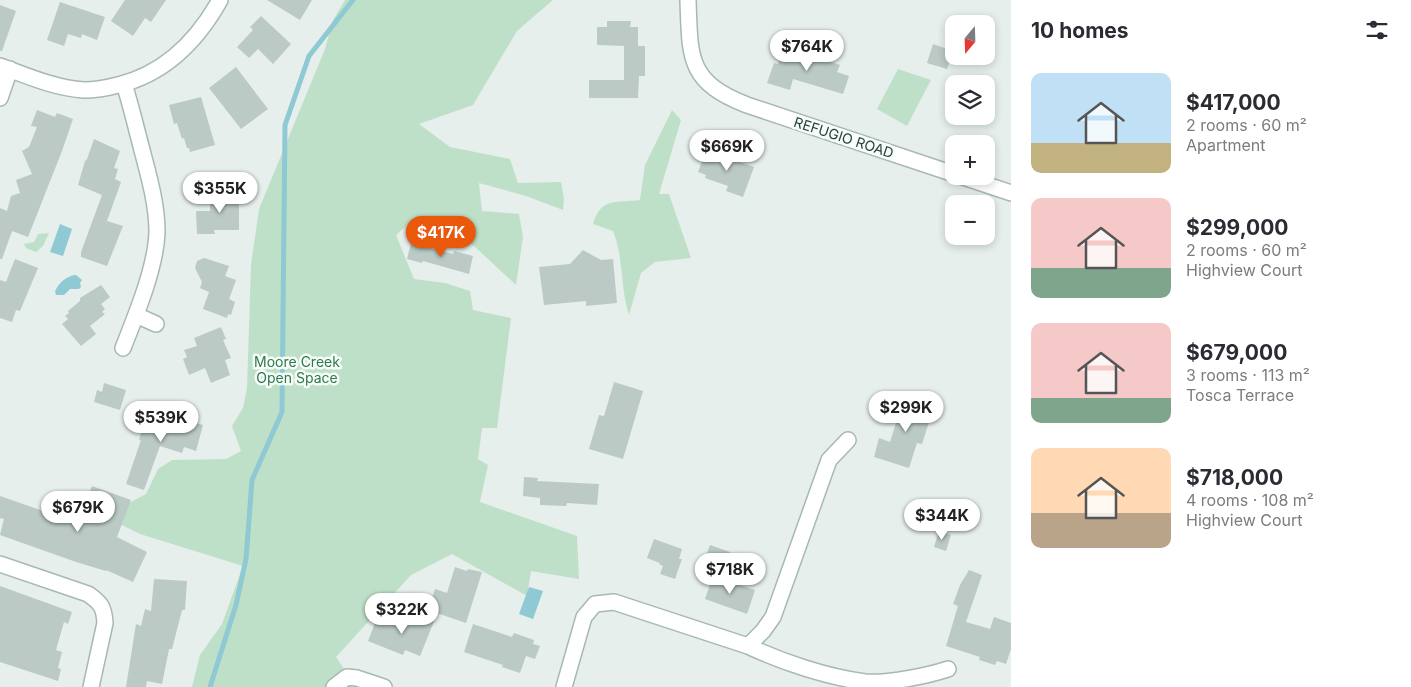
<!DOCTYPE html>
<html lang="en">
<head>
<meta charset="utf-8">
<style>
	body { margin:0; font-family:Inter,sans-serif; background:#f2f2f3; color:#2b2b33; height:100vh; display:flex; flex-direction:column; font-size:19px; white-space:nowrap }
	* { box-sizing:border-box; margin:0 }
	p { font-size:16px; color:#7c7c81 }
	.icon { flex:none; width:28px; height:28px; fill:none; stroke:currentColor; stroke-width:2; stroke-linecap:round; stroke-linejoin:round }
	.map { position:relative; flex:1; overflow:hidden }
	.panel { display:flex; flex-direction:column; background:#fff; width:400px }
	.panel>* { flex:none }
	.needle { width:32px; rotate:199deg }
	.controls { position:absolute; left:945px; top:15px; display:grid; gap:10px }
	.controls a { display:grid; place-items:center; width:50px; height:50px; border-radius:10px; background:#fff; box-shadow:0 2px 8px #0003; font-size:25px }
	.price { position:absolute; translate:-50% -42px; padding:0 11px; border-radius:18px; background:#fff; color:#222; font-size:16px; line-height:32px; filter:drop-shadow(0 1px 2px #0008) }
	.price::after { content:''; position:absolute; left:50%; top:30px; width:15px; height:11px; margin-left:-8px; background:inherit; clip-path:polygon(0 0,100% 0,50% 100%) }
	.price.selected { background:#ea580c; color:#fff }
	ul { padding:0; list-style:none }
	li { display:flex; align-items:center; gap:15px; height:125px; padding:0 20px }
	li span { display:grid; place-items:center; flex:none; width:140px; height:100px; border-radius:10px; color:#555 }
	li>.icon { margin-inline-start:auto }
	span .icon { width:60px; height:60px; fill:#fffc; stroke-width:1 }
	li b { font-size:21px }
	h2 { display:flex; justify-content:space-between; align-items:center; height:60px; padding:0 20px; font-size:21px }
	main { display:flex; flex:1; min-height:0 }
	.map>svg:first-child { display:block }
</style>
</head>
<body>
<main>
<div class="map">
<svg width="1011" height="687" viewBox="0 0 1011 687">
	<rect width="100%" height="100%" fill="#e6efeb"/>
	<!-- green -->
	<path fill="#bfe0c8" d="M345,0H553L517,31L473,105L419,124L450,147L510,159L518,183L561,182L564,199L563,210L526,196L479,183L482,211L519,214L523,237L516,285L461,234L432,239L415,218L396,235L414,279L445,283L470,291L473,310L511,318L497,428H482L478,459L488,465L480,502L577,536L579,579L531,571L527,596L452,554L411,575L336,657L356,687H192L200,655L222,624L243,566L140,534L104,516L146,494L158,469L172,460L226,459L241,451L232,426L243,408L247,388L251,265L259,209L325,49L333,20Z
		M898,69L931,80L907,126L877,109Z
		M672,110L681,120L659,194H669L691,258L655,262L641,273L629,315C620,288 624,258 613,231L593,224C601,197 616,203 640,200L645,165Z
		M49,233L43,246L36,252L26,248L24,244L34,242L38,234Z"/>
	<!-- water -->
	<path fill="#8ec9d4" d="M60,224L72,229L63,256L50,252Z
		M76,275L82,280L80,283L81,287L79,289H70L64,295H56L55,291C60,282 66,276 76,275Z
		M529,587L543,591L533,619L519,614Z"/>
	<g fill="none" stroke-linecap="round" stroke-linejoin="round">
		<!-- stream -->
		<path stroke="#8ec9d4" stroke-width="5" d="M210,687L236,605L246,559L252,480L282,412L285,125L309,56L353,0"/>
	</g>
	<!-- building -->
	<path fill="#bbcac4" d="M125,0H166L151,22L145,18L133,36L111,21Z
		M267,0H312L300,20Z
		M60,2L105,17L97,40L82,34L81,38L68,34L64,46L47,40Z
		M0,5L16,11L2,51H0Z
		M261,16L291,44L273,64L258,49L249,58L237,47L253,30L250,27Z
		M607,21H631L630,27H638V46H645V76H639L638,98H589V80H624V46L597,45V27H607Z
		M933,44L953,51L947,69L927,63Z
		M784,46L840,65L837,72L849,76L843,94L793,79L790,90L767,83L774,63L778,64Z
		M236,67L268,109L241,129L209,88Z
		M201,97L215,145L190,152L189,148H187L184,138L182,139L177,123L174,124L169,105Z
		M37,110L55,117L57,113L73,119L62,151L28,237L12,231L2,259H0V208L7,211L11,196L20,193L16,180L32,174L22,151L29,147L37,127L31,126Z
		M94,139L120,151L114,168L118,169L115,179L121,182L107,221L123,226L107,266L81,257V252L102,195L78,185L85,161L87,159Z
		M706,150L754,167L743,197L726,191L728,186L705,178L706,175L698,172Z
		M239,191V230H214L215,234H197L196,211H210V194L211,192Z
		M411,243L453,254L454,251L473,256L469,274L423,261L422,263L407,259Z
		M583,250L601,260L613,259L617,303L586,306V301L544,305L539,267L570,264Z
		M204,258L229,266L225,276L236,280L229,299L235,302L231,315L228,314L227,318L203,309L209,292L200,288L202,282L195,268L197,261Z
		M15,259L38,268L20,311L16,310L12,322L0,318V280L6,282Z
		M101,285L110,297L101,304L105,309L102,312L105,314L90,326L96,334L81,346L62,324L68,319L65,316L69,313L68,311L80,301V298Z
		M221,327L226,339L223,340L231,358L225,360L230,375L211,383L205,368L189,375L183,359L187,357L184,350L197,346L194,338Z
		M614,382L643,391L623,459L589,449L599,415L604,416Z
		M104,383L126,390L120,410L94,402L97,390L102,392Z
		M904,397L934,407L922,444L917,443L909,468L874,457L879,438L890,442Z
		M148,409L203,425L196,451L184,447L182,453L160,446L144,490L126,484L141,440H139Z
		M524,477L538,478L537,481L599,484L597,505L567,503L566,506L540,505V498L523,496Z
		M92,486L131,500L117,537L147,552L133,582L106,570V571L76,562L0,535L4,519L0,518V496L78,523Z
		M939,531L951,535L946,551L934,547Z
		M654,539L682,549L679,559H682L675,579L660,574L663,566L659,564L660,563L647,558Z
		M710,545L730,552L725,568L704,561Z
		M455,567L467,571L468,569L482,572L466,623L428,610L435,589L447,593Z
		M969,570L982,575L966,622L990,629L994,617L1011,623V649L1006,664L997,661L995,665L979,660L980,657L946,646L958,606L953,604L960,585Z
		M713,576L755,590L747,614L705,599Z
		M154,579L187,581L185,610H182L172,649H169L162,684L147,681L146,687H126L136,624L141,626L145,609L151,611Z
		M0,586L72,612L68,624L64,622L56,650L62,652L58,668L61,669L58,681L0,662Z
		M419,613L435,619L420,656L405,650L403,655L368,641L377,618L392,623L394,617L414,625Z
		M473,624L512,637L514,633L534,640L533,644L540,646L535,659L526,656L520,673L502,667L503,665L464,652Z"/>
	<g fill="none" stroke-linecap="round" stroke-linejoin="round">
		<defs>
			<path id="street" d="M688,0C690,57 687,82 747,105L954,174
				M0,66C28,76 54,88 84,90C96,90 107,88 118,85C164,74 197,41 220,0
				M0,98L10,69
				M960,176L1011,193
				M136,315L156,324
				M123,348C136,315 156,267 157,232C157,204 149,177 142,150C136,128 131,105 124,84
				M0,564L88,594C101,603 104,607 105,623L91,687
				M748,646C782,662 827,677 865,682C886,684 927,676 948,669
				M334,687L347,677L357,678L384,687
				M564,687L584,617L595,604L614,602L748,646L763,631L773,617L829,460L848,440"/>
		</defs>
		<!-- street casing -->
		<use href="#street" stroke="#a8b8b2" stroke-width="18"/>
		<!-- street -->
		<use href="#street" stroke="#fff" stroke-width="15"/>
	</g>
	<g text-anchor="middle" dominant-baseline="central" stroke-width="5" stroke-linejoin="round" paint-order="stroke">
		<!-- street labels -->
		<g font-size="14" fill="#24423a" stroke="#f7fbf9">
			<text transform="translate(844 137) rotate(18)">REFUGIO ROAD</text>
		</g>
		<!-- park labels -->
		<g font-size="14" fill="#2d7a4b" stroke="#f7fbf9">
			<text x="297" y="361">Moore Creek<tspan x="297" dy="16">Open Space</tspan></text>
		</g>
	</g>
</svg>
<div class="controls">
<a><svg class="needle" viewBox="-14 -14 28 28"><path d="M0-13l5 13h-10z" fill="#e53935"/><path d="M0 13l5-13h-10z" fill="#7c7c81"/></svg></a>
<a><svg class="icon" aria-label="layers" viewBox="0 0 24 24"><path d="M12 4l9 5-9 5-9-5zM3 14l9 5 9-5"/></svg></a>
<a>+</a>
<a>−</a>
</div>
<b class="price" style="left:807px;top:72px">$764K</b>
<b class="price" style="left:727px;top:172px">$669K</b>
<b class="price" style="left:220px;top:214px">$355K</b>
<b class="price selected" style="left:441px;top:258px">$417K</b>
<b class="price" style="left:906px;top:433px">$299K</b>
<b class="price" style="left:161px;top:443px">$539K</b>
<b class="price" style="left:78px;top:533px">$679K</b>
<b class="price" style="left:942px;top:541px">$344K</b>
<b class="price" style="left:730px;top:595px">$718K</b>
<b class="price" style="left:402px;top:635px">$322K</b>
</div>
<section class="panel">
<h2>10 homes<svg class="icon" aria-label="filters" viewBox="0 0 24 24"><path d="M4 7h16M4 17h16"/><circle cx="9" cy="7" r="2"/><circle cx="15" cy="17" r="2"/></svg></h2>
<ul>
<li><span style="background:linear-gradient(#bfe0f5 70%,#c2b280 0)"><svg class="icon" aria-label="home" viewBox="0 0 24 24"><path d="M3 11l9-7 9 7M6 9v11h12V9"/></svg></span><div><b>$417,000</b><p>2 rooms · 60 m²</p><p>Apartment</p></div></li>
<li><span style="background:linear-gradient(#f6c9c9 70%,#7fa58c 0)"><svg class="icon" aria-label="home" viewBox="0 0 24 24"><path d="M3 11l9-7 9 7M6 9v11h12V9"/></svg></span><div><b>$299,000</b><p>2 rooms · 60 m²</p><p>Highview Court</p></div></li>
<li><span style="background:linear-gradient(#f6c9c9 75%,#7fa58c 0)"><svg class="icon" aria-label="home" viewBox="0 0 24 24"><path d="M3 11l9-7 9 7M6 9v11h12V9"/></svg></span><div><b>$679,000</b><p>3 rooms · 113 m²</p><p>Tosca Terrace</p></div></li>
<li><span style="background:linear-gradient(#ffd9b3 65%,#b9a48a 0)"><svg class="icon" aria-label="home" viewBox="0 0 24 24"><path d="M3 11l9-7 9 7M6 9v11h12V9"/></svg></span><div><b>$718,000</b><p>4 rooms · 108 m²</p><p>Highview Court</p></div></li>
</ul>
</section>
</main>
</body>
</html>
